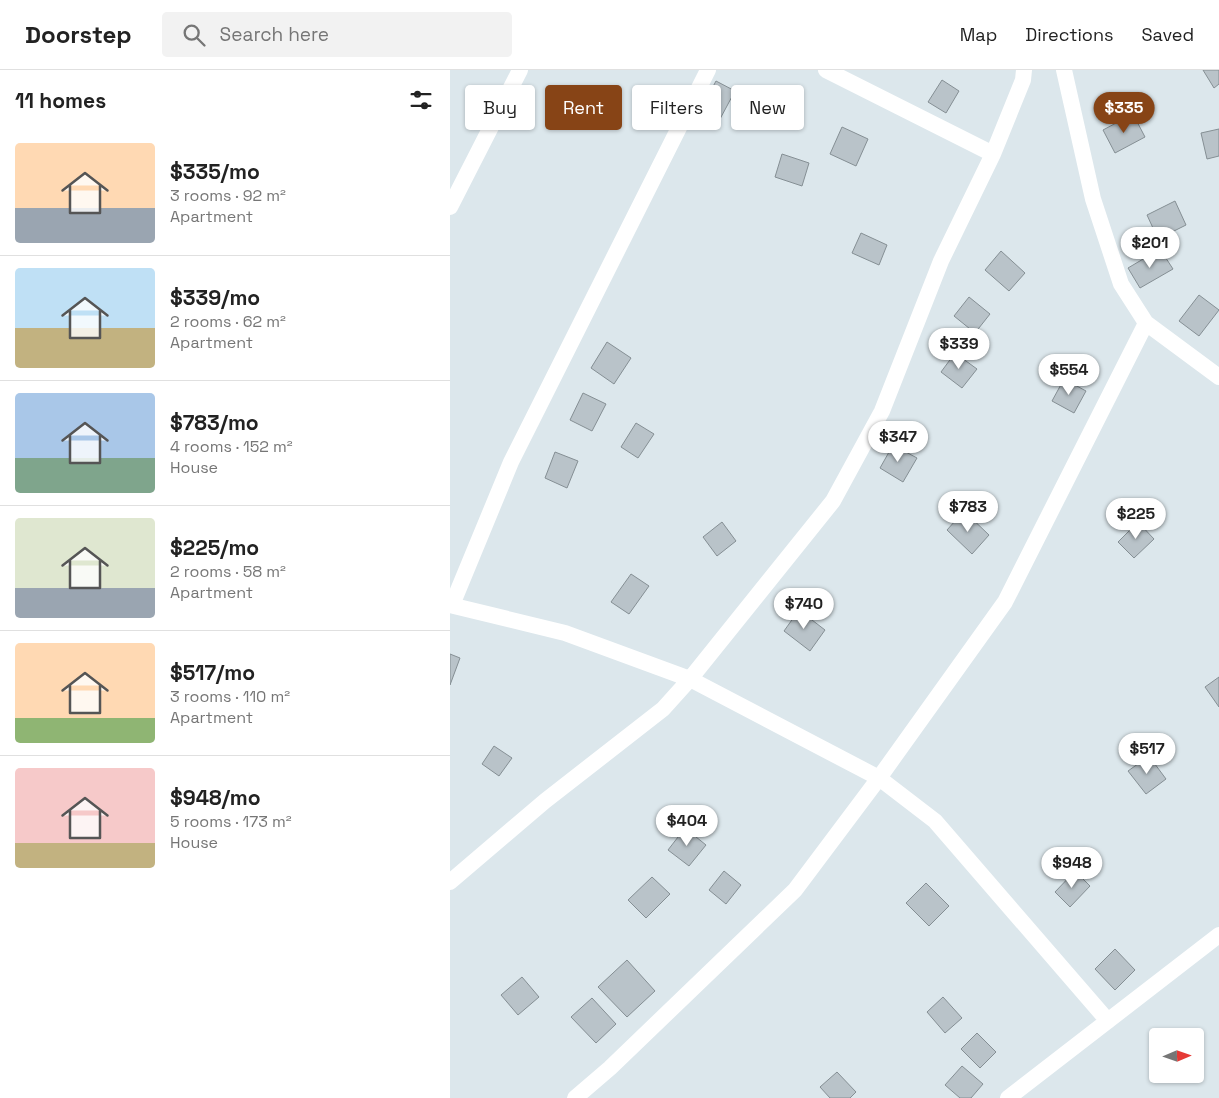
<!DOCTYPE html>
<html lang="en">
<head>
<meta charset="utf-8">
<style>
	body { margin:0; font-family:"Space Grotesk",sans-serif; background:#f2f2f2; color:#222; height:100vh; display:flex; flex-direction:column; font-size:19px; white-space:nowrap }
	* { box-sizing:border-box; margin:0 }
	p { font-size:16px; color:#767676 }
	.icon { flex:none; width:28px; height:28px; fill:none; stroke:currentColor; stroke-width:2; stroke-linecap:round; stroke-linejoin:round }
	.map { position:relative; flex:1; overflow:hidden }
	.panel { display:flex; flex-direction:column; background:#fff; width:450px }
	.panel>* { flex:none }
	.banner { position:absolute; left:15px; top:15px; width:475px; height:45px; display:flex; gap:10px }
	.needle { width:32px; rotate:88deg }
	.buttons { position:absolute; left:699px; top:958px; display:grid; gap:10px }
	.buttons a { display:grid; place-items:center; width:55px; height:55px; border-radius:5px; background:#fff; box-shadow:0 1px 4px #0004; font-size:25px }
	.price { position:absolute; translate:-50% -42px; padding:0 11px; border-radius:18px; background:#fff; color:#222; font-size:16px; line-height:32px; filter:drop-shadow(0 1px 2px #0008) }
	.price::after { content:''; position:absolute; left:50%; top:30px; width:15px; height:11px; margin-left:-8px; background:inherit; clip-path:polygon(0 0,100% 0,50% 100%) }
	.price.selected { background:#874416; color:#fff }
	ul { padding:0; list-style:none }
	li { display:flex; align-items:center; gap:15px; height:125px; padding:0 15px }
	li+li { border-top:1px solid #e0e0e0 }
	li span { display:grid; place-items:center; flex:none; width:140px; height:100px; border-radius:5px; color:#555 }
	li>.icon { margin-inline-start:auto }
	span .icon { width:60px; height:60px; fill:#fffc; stroke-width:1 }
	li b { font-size:21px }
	h2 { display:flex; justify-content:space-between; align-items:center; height:60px; padding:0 15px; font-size:21px }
	.pill { padding:0 18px; border-radius:5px; background:#fff; box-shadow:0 1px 4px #0004; font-size:18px; line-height:45px }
	.pill.selected { background:#874416; color:#fff }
	header { display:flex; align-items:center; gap:30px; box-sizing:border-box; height:70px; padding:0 25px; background:#fff; border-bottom:1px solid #e0e0e0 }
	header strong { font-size:24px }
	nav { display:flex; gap:28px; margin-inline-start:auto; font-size:18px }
	.search { width:350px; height:45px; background:#f2f2f2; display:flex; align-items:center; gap:12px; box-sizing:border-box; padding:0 18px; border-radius:5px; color:#767676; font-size:19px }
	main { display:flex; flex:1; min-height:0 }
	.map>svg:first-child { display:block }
</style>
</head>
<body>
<header>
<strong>Doorstep</strong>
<div class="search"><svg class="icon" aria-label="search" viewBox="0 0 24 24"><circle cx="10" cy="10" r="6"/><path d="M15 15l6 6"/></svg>Search here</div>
<nav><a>Map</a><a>Directions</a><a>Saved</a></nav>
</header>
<main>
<section class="panel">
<h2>11 homes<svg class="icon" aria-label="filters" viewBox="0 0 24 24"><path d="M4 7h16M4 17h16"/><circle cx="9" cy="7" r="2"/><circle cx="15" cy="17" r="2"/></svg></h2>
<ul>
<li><span style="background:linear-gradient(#ffd9b3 65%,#9aa5b1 0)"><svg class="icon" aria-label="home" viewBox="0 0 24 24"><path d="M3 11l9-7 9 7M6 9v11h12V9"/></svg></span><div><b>$335/mo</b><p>3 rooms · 92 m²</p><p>Apartment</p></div></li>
<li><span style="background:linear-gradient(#bfe0f5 60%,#c2b280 0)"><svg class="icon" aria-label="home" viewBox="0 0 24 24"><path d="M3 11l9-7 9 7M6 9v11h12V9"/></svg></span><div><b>$339/mo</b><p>2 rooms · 62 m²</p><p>Apartment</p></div></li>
<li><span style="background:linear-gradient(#a9c7e8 65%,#7fa58c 0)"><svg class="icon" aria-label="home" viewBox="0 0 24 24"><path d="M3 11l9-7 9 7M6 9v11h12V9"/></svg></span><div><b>$783/mo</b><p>4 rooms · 152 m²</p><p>House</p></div></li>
<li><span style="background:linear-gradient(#dfe7d0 70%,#9aa5b1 0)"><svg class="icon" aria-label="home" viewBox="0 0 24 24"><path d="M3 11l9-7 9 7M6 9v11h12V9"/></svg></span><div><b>$225/mo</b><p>2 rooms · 58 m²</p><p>Apartment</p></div></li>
<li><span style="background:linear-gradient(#ffd9b3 75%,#8fb573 0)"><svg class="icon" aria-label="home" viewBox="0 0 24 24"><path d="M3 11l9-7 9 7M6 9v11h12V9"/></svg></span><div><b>$517/mo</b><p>3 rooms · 110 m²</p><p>Apartment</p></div></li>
<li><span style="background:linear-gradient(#f6c9c9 75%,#c2b280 0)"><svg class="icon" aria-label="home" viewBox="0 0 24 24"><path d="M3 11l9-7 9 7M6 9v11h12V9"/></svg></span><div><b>$948/mo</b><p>5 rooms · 173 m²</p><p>House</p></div></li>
</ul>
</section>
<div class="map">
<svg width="769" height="1028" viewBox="0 0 769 1028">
	<rect width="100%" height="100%" fill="#dce7ec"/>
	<!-- building -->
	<path fill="#b9c3c9" stroke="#858f94" d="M753,0H769V14L764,18Z
		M492,10L509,21L496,43L478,32Z
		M266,11L285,21L270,49L251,39Z
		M683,44L695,67L665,83L653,60Z
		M392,57L418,69L406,96L380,84Z
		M769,59V86L757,89L751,63Z
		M332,84L359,93L352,116L325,107Z
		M725,131L736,155L708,169L697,145Z
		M411,163L437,175L429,195L402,183Z
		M710,179L723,199L690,218L678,198Z
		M551,181L575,203L559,221L535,200Z
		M749,225L769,240L749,266L729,251Z
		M519,227L540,244L525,263L504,246Z
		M157,272L181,288L164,314L141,298Z
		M505,283L527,299L512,318L491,302Z
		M614,309L636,321L624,343L602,331Z
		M133,323L156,334L142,361L120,350Z
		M186,353L204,364L188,388L171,377Z
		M443,375L467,388L453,412L430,398Z
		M105,382L128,391L117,418L95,408Z
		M514,441L539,465L522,484L497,460Z
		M272,452L286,471L267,486L253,467Z
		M688,452L704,469L684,488L668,472Z
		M181,504L199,516L179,544L161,532Z
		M349,540L375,560L360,581L334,561Z
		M0,584L10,588L0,615Z
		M769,607V637L755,617Z
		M44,676L62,688L49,706L32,694Z
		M699,686L716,709L696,724L678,701Z
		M235,758L256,775L239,796L218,780Z
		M274,801L291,815L276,834L259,820Z
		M625,801L640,816L620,837L605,822Z
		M202,807L220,824L196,848L178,830Z
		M476,813L499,836L479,856L456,833Z
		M665,879L685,900L665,920L645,899Z
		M177,890L205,921L177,947L148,917Z
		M72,907L89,927L68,945L51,925Z
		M493,927L512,948L495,963L477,942Z
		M142,928L166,954L146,973L121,947Z
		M527,963L546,982L530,998L511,979Z
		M512,996L533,1014L521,1028H510L495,1015Z
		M387,1002L406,1022L400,1028H380L370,1017Z"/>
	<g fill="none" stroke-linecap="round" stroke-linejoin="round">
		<!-- minor -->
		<path stroke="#fff" stroke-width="16" d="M376,0L543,84
			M614,0L643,129L671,214L696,253L769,307
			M0,137L70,0
			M0,535L115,563L240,609L429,708L485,751L658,951
			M2,535L61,392L258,0
			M0,812L95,731L213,639L240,609L383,431L432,341L491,191L543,84L573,10L574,0
			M125,1028L160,998L345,820L429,708L555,532L696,253
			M558,1028L769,865"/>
	</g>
</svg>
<div class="buttons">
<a><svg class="needle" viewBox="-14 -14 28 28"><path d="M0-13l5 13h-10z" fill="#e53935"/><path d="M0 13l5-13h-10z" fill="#767676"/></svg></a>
</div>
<b class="price selected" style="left:674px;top:64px">$335</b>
<b class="price" style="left:700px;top:199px">$201</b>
<b class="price" style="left:509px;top:300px">$339</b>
<b class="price" style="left:619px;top:326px">$554</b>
<b class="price" style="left:448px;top:393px">$347</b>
<b class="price" style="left:518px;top:463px">$783</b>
<b class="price" style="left:686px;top:470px">$225</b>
<b class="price" style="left:354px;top:560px">$740</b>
<b class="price" style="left:697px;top:705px">$517</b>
<b class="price" style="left:237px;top:777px">$404</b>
<b class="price" style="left:622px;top:819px">$948</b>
<div class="banner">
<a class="pill">Buy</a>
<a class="pill selected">Rent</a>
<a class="pill">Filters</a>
<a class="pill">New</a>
</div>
</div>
</main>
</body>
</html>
